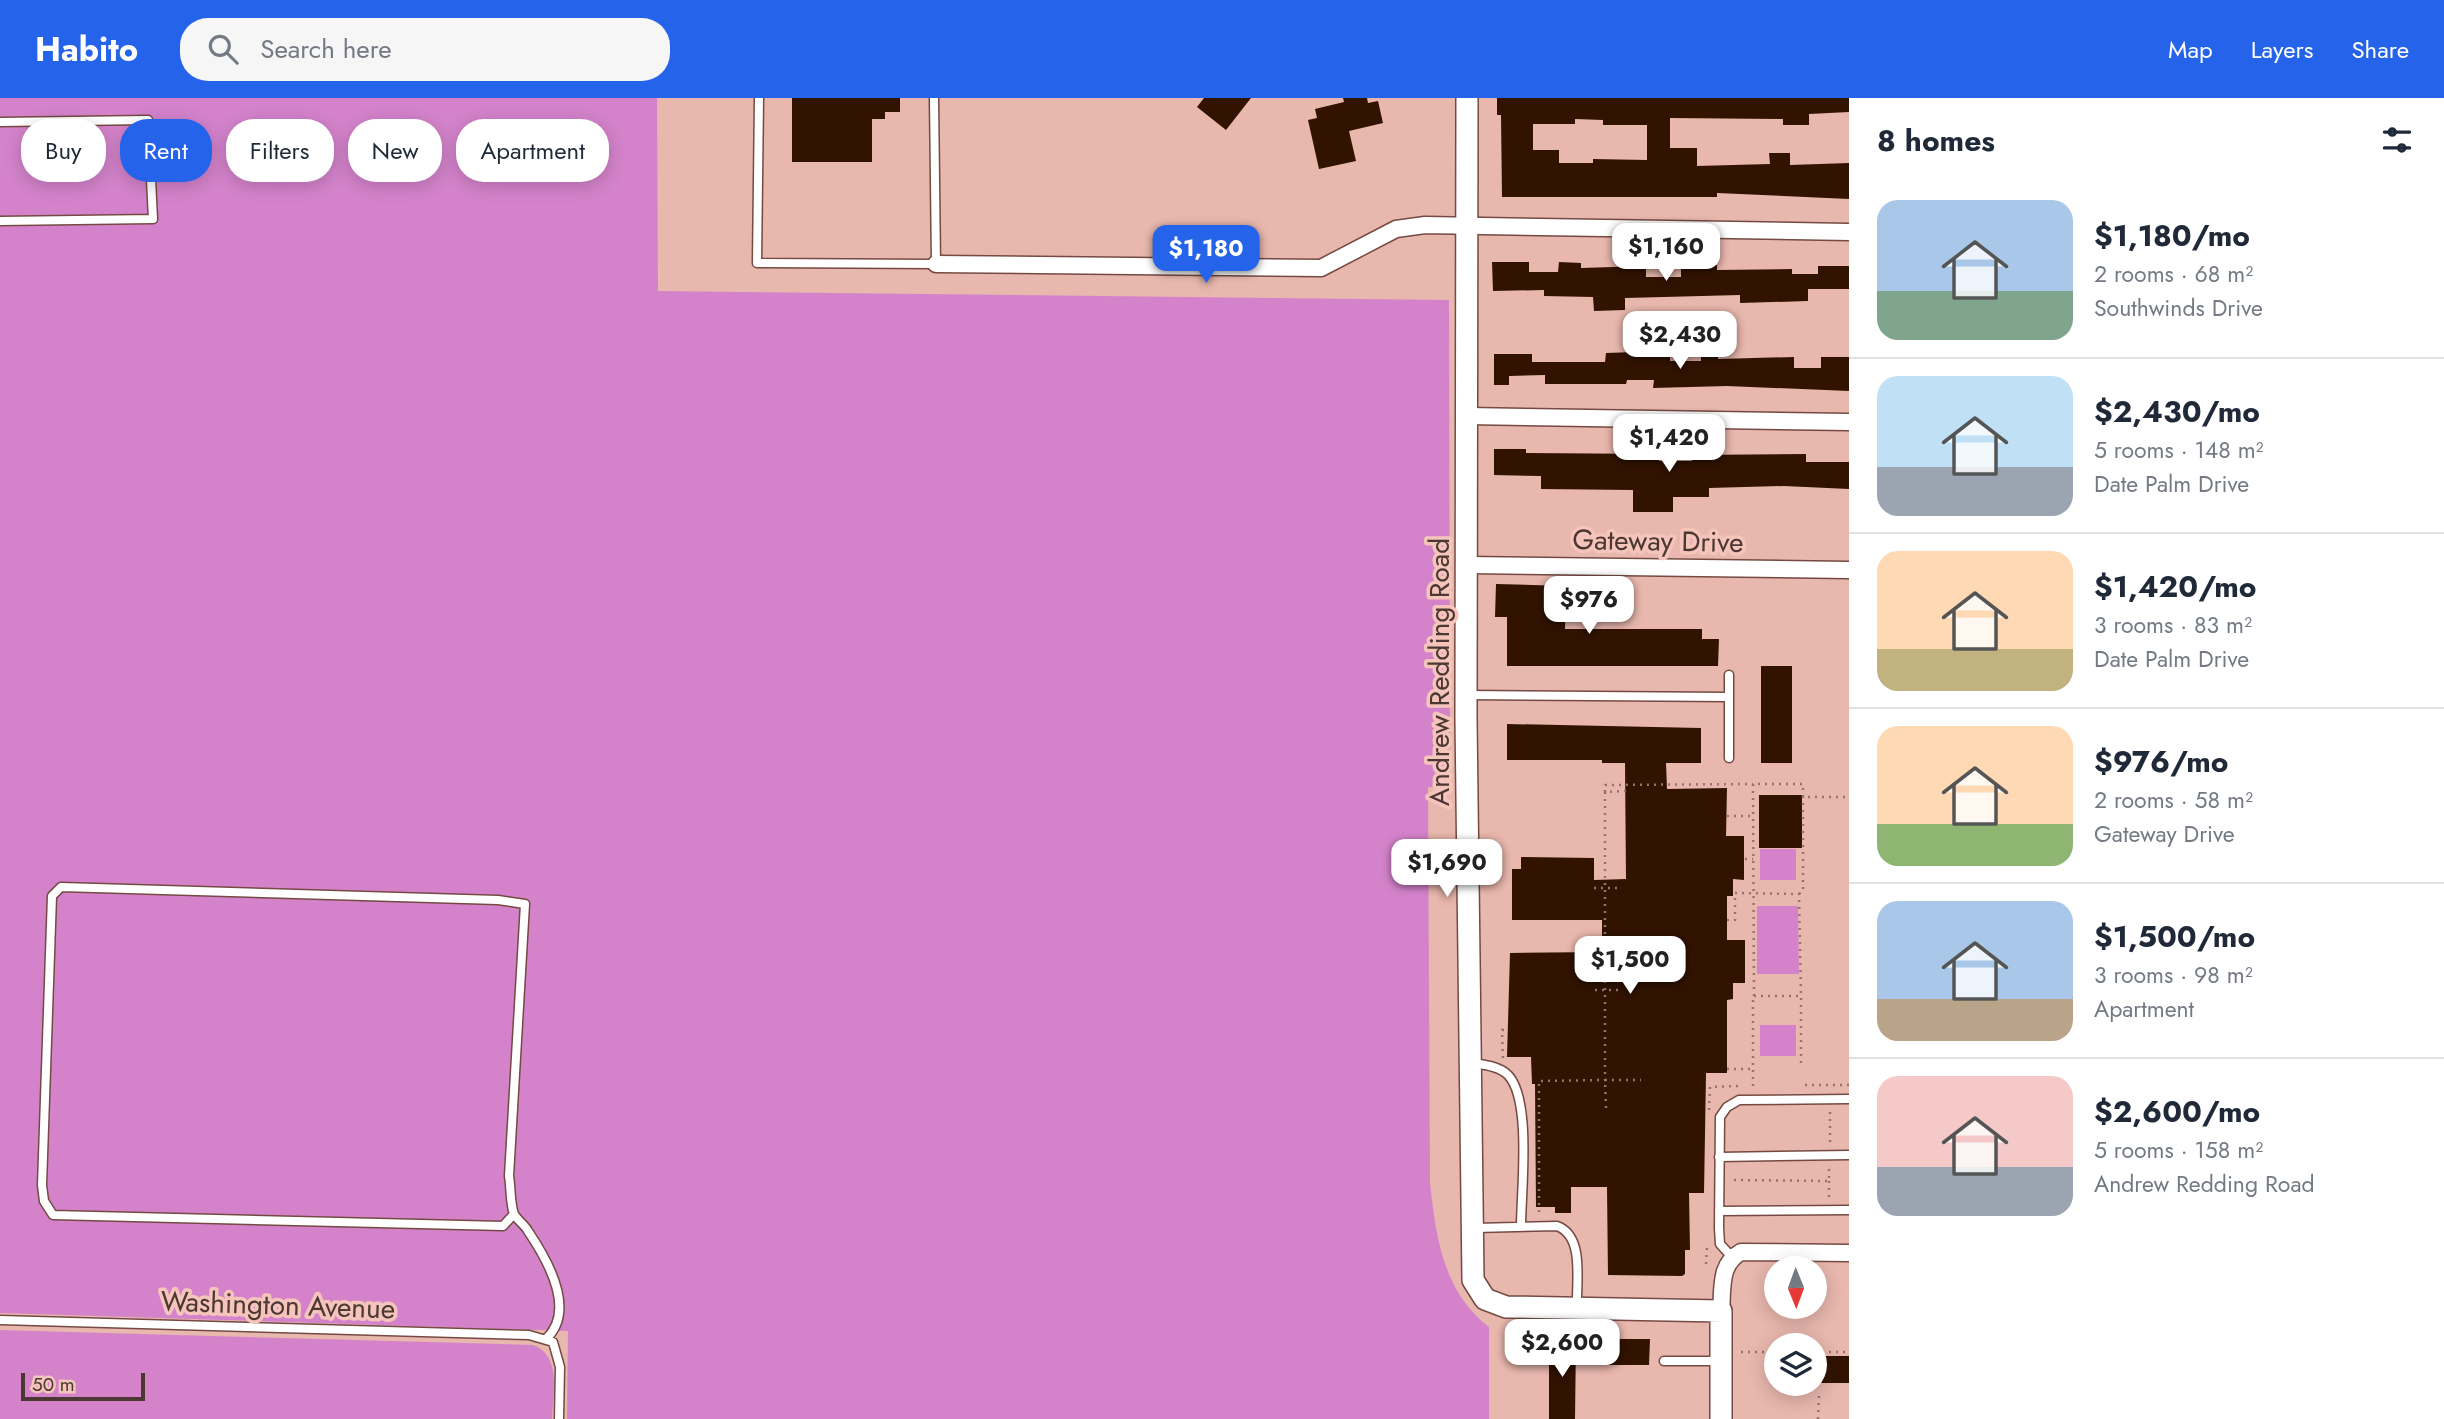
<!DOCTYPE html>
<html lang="en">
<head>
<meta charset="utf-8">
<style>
	body { margin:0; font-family:Jost,sans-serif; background:#f6f6f7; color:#1f2937; height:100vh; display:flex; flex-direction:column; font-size:26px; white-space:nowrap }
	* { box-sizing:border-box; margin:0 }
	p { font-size:23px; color:#747a83 }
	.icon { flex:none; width:38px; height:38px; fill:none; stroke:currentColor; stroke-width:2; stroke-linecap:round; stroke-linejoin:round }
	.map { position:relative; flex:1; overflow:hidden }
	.drawer { display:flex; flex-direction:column; background:#fff; width:595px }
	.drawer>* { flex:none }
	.top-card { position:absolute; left:21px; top:21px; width:665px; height:63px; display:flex; gap:14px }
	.needle { width:46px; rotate:179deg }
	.controls { position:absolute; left:1764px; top:1158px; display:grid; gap:14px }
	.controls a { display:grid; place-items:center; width:63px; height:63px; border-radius:50%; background:#fff; box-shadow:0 4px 18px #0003; font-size:35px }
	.scale { position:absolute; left:21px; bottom:18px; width:124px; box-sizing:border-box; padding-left:7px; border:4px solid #4b3733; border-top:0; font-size:19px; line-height:24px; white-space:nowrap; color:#4b3733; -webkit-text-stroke:5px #f5c4ba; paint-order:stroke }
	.price { position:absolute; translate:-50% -60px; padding:0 16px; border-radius:14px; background:#fff; color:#222; font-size:23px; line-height:46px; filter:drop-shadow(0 2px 4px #0008) }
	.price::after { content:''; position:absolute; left:50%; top:42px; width:21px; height:16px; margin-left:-10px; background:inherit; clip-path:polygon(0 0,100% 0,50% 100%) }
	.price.on { background:#2563eb; color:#fff }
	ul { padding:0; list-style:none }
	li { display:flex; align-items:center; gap:21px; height:175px; padding:0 28px }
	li+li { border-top:2px solid #e0e1e3 }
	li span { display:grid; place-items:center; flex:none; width:196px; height:140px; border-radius:21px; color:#555 }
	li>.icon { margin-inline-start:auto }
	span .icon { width:84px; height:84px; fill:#fffc; stroke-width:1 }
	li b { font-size:30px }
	h2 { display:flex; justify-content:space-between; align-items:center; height:84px; padding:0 28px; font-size:30px }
	.tag { padding:0 24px; border-radius:28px; background:#fff; box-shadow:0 4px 18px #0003; font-size:24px; line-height:63px }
	.tag.on { background:#2563eb; color:#fff }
	header { display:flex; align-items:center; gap:42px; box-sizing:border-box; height:98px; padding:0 35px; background:#2563eb; color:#fff }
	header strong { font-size:33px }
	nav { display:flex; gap:38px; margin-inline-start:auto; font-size:24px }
	.search { width:490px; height:63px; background:#f6f6f7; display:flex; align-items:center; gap:18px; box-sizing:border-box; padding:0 24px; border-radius:28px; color:#747a83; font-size:26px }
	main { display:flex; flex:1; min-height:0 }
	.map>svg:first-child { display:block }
</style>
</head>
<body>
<header>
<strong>Habito</strong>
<div class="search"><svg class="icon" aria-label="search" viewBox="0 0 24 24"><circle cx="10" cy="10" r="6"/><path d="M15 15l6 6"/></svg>Search here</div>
<nav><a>Map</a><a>Layers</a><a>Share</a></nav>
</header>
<main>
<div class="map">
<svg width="1849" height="1321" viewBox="0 0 1849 1321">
	<rect width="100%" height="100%" fill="#e8b7ad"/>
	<!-- green -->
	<path fill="#d483cb" d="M0,0H657L658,193L1449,202L1450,690L1428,689L1430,1085C1436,1139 1443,1194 1489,1229V1321H567L568,1233L0,1215Z
		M1760,751H1796V782H1760Z
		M1757,808H1798L1799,876H1757Z
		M1760,927H1796V958H1760Z
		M0,1232L533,1247C562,1258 553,1294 552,1321H0Z"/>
	<!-- building -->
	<path fill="#321300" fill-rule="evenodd" d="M792,0H900V14H885V21H872V64H792Z
		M1204,0H1251L1226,32L1197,9Z
		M1343,0H1367L1368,5L1378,3L1383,25L1349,33L1356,63L1319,71L1308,22L1317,20L1315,11L1344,4Z
		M1497,0H1849V14L1809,16V27H1783V21L1670,20V50H1697V68L1770,66L1769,55H1790V67L1849,65V101L1717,95V99H1502L1501,17H1497ZM1575,21L1603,22V27H1647V62L1593,61V65H1559V52H1533V26H1575Z
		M1492,164H1529V174H1558L1559,164L1581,165V170L1646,168V179H1681V168L1717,167V172L1792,171V176H1818V168H1849V191H1808V203L1740,205V197L1625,200V212L1594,213L1593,199L1544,198V192L1493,193Z
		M1635,254H1670V263H1701V255H1718V261L1794,259V270H1821V259H1849V293L1727,288L1653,290L1654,282H1627L1626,286H1545V277L1509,278V287H1494V256H1532V264H1605L1606,255Z
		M1494,351H1526V355L1659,356V363H1692L1691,357L1806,356V364H1849V391L1784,388L1709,390V399H1673V414H1633V392L1541,391V378L1494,377Z
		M1496,486L1566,488L1565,531H1702V541H1719L1718,568H1507V519H1495Z
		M1761,568H1792V665H1761Z
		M1507,626L1701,630V665H1666L1667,691L1727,690L1726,738H1744V782L1733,781V798H1727V842H1745V885H1733V901L1727,902V975H1706L1704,1095H1689L1690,1152H1685V1176L1682,1178L1608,1177L1607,1089H1571V1115H1555V1109H1536L1535,986H1532L1531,959H1507L1510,855L1602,854V822H1512V771H1521V759L1594,760V782L1626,781L1625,665H1602V662H1507Z
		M1759,697H1802V750H1759Z
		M1549,1241H1576L1575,1321H1549Z
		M1604,1241H1650L1649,1267H1604Z
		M1815,1258H1849V1285H1815Z"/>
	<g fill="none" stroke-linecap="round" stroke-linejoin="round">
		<defs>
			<path id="service" d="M759,0L757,165L936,166L934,0
				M0,24L148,22L153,121L0,123
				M1466,597L1729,599V660
				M1729,599V577
				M1472,965C1484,967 1499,968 1508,977C1532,1002 1521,1094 1521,1128
				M1719,1059L1849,1057
				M1719,1113L1849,1112
				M514,1116L503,1128L53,1117L44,1103L42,1087L52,798L61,789L498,802L525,806L509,1078C511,1089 510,1106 514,1116C517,1122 525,1127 528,1133C547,1161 577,1212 546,1241
				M1475,1130L1557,1128C1585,1138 1576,1184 1577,1209
				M1732,1159L1720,1146L1719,1130L1720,1019L1727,1009L1739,1002L1849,1001
				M0,1222L529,1237L553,1244L560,1269L559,1321
				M1664,1263H1721"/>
			<path id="minor" d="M936,166L1321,170L1396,131L1425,127L1849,134
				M1467,318L1849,324
				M1467,467L1849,472
				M1721,1213C1723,1190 1719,1166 1741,1154L1849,1155"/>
			<path id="tertiary" d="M1467,0L1466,620L1473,1182L1485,1201L1506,1209L1721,1213V1321"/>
		</defs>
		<!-- service casing -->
		<use href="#service" stroke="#744a42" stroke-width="11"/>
		<!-- minor casing -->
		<use href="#minor" stroke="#744a42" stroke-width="19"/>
		<!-- tertiary casing -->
		<use href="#tertiary" stroke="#744a42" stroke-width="24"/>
		<!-- path -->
		<path stroke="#96746e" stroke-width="2.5" stroke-dasharray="2 5" stroke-linecap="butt" d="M1626,693L1605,694V687L1753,686
			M1727,718H1753
			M1745,761H1753
			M1594,790H1618
			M1799,796L1803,793V699
			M1727,822H1735V795L1799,796L1801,898
			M1595,892H1618
			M1754,898L1753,686H1803V699H1849
			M1503,960L1502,932H1505
			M1727,971H1753
			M1805,987H1849
			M1753,988V898H1801V968
			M1606,1010L1605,982H1641
			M1709,1012L1710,989L1739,988
			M1830,1014V1046
			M1734,1082L1829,1083V1070
			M1829,1083V1100
			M1539,1114V983L1605,982V694
			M1706,1166L1707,1149
			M1741,1254H1776
			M1815,1254H1849
			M1818,1321L1819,1295"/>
		<!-- service -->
		<use href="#service" stroke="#fff" stroke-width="8"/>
		<!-- minor -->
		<use href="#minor" stroke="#fff" stroke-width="16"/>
		<!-- tertiary -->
		<use href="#tertiary" stroke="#fff" stroke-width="21"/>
	</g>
	<g text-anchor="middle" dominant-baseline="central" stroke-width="7" stroke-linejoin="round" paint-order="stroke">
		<!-- street labels -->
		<g font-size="28" fill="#4b3733" stroke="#f5c4ba">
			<text transform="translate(1658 443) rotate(1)">Gateway Drive</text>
			<text transform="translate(1439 574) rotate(-90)">Andrew Redding Road</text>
			<text transform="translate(278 1207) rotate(2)">Washington Avenue</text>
		</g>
	</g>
</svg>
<div class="controls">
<a><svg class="needle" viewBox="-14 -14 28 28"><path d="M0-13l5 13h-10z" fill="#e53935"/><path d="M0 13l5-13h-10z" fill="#747a83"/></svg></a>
<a><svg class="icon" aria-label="layers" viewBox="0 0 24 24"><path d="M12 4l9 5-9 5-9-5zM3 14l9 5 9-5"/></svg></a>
</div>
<div class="scale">50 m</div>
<b class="price" style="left:1666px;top:185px">$1,160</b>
<b class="price on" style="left:1206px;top:187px">$1,180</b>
<b class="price" style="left:1680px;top:273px">$2,430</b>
<b class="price" style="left:1669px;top:376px">$1,420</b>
<b class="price" style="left:1589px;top:538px">$976</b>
<b class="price" style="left:1447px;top:801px">$1,690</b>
<b class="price" style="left:1630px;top:898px">$1,500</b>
<b class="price" style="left:1562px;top:1281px">$2,600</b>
<div class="top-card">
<a class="tag">Buy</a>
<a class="tag on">Rent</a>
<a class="tag">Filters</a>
<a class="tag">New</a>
<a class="tag">Apartment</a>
</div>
</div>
<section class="drawer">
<h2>8 homes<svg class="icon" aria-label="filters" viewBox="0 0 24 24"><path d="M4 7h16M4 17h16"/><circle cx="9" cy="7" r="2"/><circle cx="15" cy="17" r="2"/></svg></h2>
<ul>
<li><span style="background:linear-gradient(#a9c7e8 65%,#7fa58c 0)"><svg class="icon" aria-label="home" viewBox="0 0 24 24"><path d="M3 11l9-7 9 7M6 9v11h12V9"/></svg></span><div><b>$1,180/mo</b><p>2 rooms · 68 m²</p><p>Southwinds Drive</p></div></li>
<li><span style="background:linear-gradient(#bfe0f5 65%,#9aa5b1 0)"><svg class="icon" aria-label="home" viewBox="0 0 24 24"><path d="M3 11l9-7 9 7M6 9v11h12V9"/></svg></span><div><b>$2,430/mo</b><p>5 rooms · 148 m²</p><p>Date Palm Drive</p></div></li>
<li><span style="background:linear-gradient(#ffd9b3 70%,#c2b280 0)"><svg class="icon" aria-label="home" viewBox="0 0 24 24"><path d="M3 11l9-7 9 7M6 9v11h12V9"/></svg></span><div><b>$1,420/mo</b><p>3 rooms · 83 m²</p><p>Date Palm Drive</p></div></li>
<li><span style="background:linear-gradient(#ffd9b3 70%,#8fb573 0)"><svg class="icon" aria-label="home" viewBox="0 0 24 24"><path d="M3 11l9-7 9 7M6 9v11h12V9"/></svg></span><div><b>$976/mo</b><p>2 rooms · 58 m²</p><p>Gateway Drive</p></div></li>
<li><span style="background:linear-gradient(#a9c7e8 70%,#b9a48a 0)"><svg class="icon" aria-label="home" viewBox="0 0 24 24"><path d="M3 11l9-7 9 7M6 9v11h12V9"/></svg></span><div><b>$1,500/mo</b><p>3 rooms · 98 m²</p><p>Apartment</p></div></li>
<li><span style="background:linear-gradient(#f6c9c9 65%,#9aa5b1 0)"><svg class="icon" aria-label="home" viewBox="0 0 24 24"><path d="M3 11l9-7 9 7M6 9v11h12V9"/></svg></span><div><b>$2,600/mo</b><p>5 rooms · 158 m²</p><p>Andrew Redding Road</p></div></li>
</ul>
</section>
</main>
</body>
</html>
